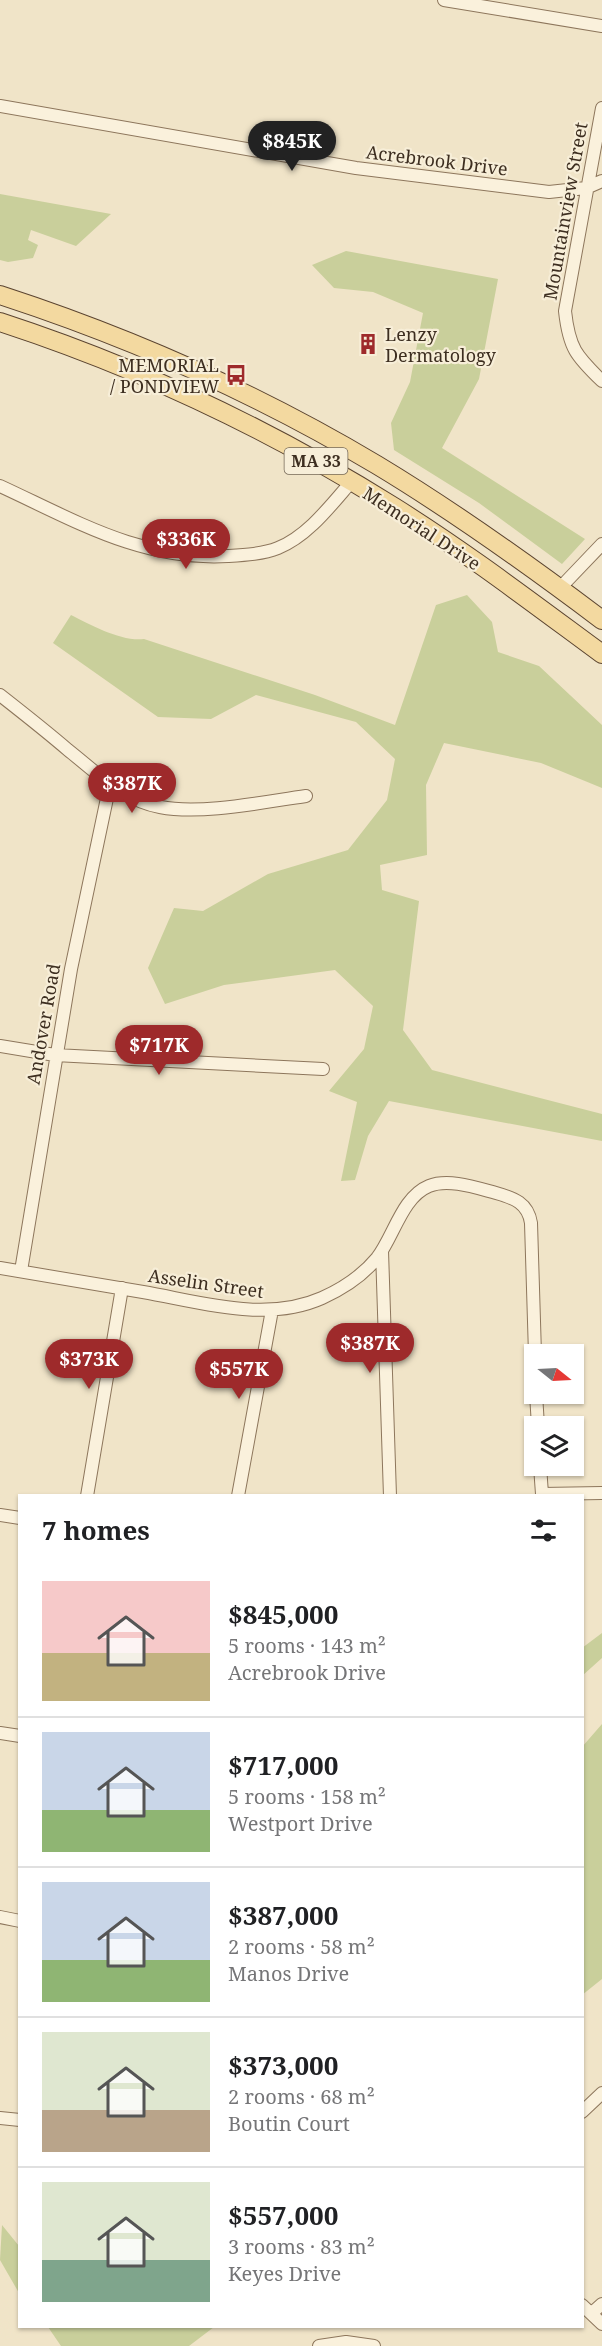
<!DOCTYPE html>
<html lang="en">
<head>
<meta charset="utf-8">
<style>
	body { margin:0; font-family:"Noto Serif",serif; background:#f6f6f6; color:#202124; height:100vh; display:flex; flex-direction:column; font-size:22px; white-space:nowrap }
	* { box-sizing:border-box; margin:0 }
	p { font-size:20px; color:#757577 }
	.icon { flex:none; width:33px; height:33px; fill:none; stroke:currentColor; stroke-width:2; stroke-linecap:round; stroke-linejoin:round }
	.map { position:relative; flex:1; overflow:hidden }
	.sheet { position:absolute; left:18px; top:1494px; width:566px; height:834px; display:flex; flex-direction:column; background:#fff; border-radius:0px; box-shadow:0 2px 4px #0004 }
	.sheet>* { flex:none }
	.needle { width:39px; rotate:108deg }
	.tools { position:absolute; left:524px; top:1344px; display:grid; gap:12px }
	.tools a { display:grid; place-items:center; width:60px; height:60px; border-radius:0px; background:#fff; box-shadow:0 2px 4px #0004; font-size:30px }
	.price { position:absolute; translate:-50% -51px; padding:0 14px; border-radius:21px; background:#9e2a2b; color:#fff; font-size:20px; line-height:39px; filter:drop-shadow(0 2px 3px #0008) }
	.price::after { content:''; position:absolute; left:50%; top:36px; width:18px; height:14px; margin-left:-9px; background:inherit; clip-path:polygon(0 0,100% 0,50% 100%) }
	.price.current { background:#222; color:#fff }
	ul { padding:0; list-style:none }
	li { display:flex; align-items:center; gap:18px; height:150px; padding:0 24px }
	li+li { border-top:2px solid #e0e0e0 }
	li span { display:grid; place-items:center; flex:none; width:168px; height:120px; border-radius:0px; color:#555 }
	li>.icon { margin-inline-start:auto }
	span .icon { width:72px; height:72px; fill:#fffc; stroke-width:1 }
	li b { font-size:26px }
	h2 { display:flex; justify-content:space-between; align-items:center; height:72px; padding:0 24px; font-size:26px }
	.map>svg:first-child { display:block }
</style>
</head>
<body>
<div class="map">
<svg width="602" height="2346" viewBox="0 0 602 2346">
	<rect width="100%" height="100%" fill="#f0e4c8"/>
	<!-- green -->
	<path fill="#c9cf9b" d="M0,194L111,214L76,246L31,230L28,240L38,245L33,258L8,262L0,260Z
		M346,251L498,279L479,379L442,448L585,539L562,564L479,503L394,450L391,423L410,382L423,313L373,292L334,288L312,265Z
		M467,595L492,622L498,652L539,666L602,725V788L541,763L444,743L426,785L427,855L380,865L382,890L419,901L403,1030L432,1070L602,1114V1141L389,1101L368,1136L355,1180L341,1181L357,1102L329,1091L364,1049L373,1006L335,970L224,985L165,1004L148,968L174,908L203,911L268,874L348,850L387,800L395,759L356,722L256,695L211,719L158,717L53,643L71,615C91,625 122,642 144,639L315,695L395,725L436,605Z
		M602,1633V1658L582,1676V1648Z
		M602,1724V1979L582,1995V1747Z
		M2,2225L19,2246V2293L0,2260Z
		M48,2327H214L189,2346H61Z"/>
	<g fill="none" stroke-linecap="round" stroke-linejoin="round">
		<defs>
			<path id="minor" d="M444,0L602,26
				M0,106L356,168L549,192L586,188L602,181
				M602,108L565,311C569,348 576,356 602,381
				M0,486C76,521 142,561 228,556C245,555 263,554 278,548C308,536 331,505 352,481
				M560,588L602,544
				M0,695C23,713 46,731 68,750C96,772 124,801 160,807C202,815 263,802 306,796
				M0,1046L55,1055L323,1069
				M382,1251L390,1496
				M0,1268C48,1276 96,1284 143,1292C201,1302 266,1323 322,1298C342,1289 363,1275 377,1258C394,1236 402,1197 429,1186C449,1178 477,1188 496,1193C514,1198 528,1203 531,1223L535,1354
				M21,1271L71,969L110,784
				M536,1394L538,1426
				M540,1466L542,1494L602,1493
				M87,1496L122,1288
				M238,1496L272,1310
				M0,1515L20,1518
				M0,1733L20,1736
				M0,1917L20,1921
				M582,2112L602,2093
				M0,2118L20,2120
				M582,2305L602,2324
				M592,2313L602,2304
				M319,2346L346,2342L374,2346"/>
			<path id="primary" d="M0,295C132,338 258,394 377,465C455,512 529,565 602,620
				M0,322C138,367 271,430 394,507C466,552 534,604 602,654"/>
		</defs>
		<!-- minor casing -->
		<use href="#minor" stroke="#8d765c" stroke-width="14"/>
		<!-- primary casing -->
		<use href="#primary" stroke="#5b4430" stroke-width="20"/>
		<!-- minor -->
		<use href="#minor" stroke="#faf1dc" stroke-width="12"/>
		<!-- primary -->
		<use href="#primary" stroke="#f3d9a0" stroke-width="18"/>
	</g>
	<!-- icons -->
	<defs>
		<symbol id="building-bare" viewBox="-9 -9 18 18"><path d="M-4-6H4V6H1V3H-1V6H-4ZM-2.5-4.3h1.7v1.8h-1.7ZM.8-4.3h1.7v1.8H.8ZM-2.5-1h1.7V.8h-1.7ZM.8-1h1.7V.8H.8Z" fill="#9e2a2b" stroke="#f7eed8" stroke-width="2.5" paint-order="stroke"/></symbol>
		<symbol id="bus-bare" viewBox="-9 -9 18 18"><path d="M-5-6H5V4H4V6H2V4H-2V6H-4V4H-5ZM-3.5-4V0h7V-4ZM-3.5 1.2v1.5H-2V1.2ZM2 1.2v1.5H3.5V1.2Z" fill="#9e2a2b" stroke="#f7eed8" stroke-width="2.5" paint-order="stroke"/></symbol>
	</defs>
	<g fill-rule="evenodd">
		<use href="#building-bare" x="353" y="329" width="30" height="30"/>
		<use href="#bus-bare" x="221" y="360" width="30" height="30"/>
	</g>
	<g text-anchor="middle" dominant-baseline="central" stroke-width="4.5" stroke-linejoin="round" paint-order="stroke">
		<!-- shield labels -->
		<rect fill="#f7eed8" stroke="#756857" stroke-width="1.5" x="284.5" y="448" width="63" height="26" rx="4.5"/>
		<g font-size="16" font-weight="bold" fill="#3d2e20">
			<text x="316" y="461">MA 33</text>
		</g>
		<!-- street labels -->
		<g font-size="18" fill="#3d2e20" stroke="#f7eed8">
			<text transform="translate(437 160) rotate(7)">Acrebrook Drive</text>
			<text transform="translate(565 211) rotate(-80)">Mountainview Street</text>
			<text transform="translate(422 528) rotate(33)">Memorial Drive</text>
			<text transform="translate(43 1024) rotate(-80)">Andover Road</text>
			<text transform="translate(206 1283) rotate(8)">Asselin Street</text>
		</g>
		<!-- poi labels -->
		<g font-size="18" fill="#3d2e20" stroke="#f7eed8" text-anchor="start">
			<text x="385" y="334">Lenzy<tspan x="385" dy="21">Dermatology</tspan></text>
			<text x="219" y="365" text-anchor="end">MEMORIAL<tspan x="219" dy="21">/ PONDVIEW</tspan></text>
		</g>
	</g>
</svg>
<div class="tools">
<a><svg class="needle" viewBox="-14 -14 28 28"><path d="M0-13l5 13h-10z" fill="#e53935"/><path d="M0 13l5-13h-10z" fill="#757577"/></svg></a>
<a><svg class="icon" aria-label="layers" viewBox="0 0 24 24"><path d="M12 4l9 5-9 5-9-5zM3 14l9 5 9-5"/></svg></a>
</div>
<b class="price current" style="left:292px;top:172px">$845K</b>
<b class="price" style="left:186px;top:570px">$336K</b>
<b class="price" style="left:132px;top:814px">$387K</b>
<b class="price" style="left:159px;top:1076px">$717K</b>
<b class="price" style="left:370px;top:1374px">$387K</b>
<b class="price" style="left:89px;top:1390px">$373K</b>
<b class="price" style="left:239px;top:1400px">$557K</b>
<section class="sheet">
<h2>7 homes<svg class="icon" aria-label="filters" viewBox="0 0 24 24"><path d="M4 7h16M4 17h16"/><circle cx="9" cy="7" r="2"/><circle cx="15" cy="17" r="2"/></svg></h2>
<ul>
<li><span style="background:linear-gradient(#f6c9c9 60%,#c2b280 0)"><svg class="icon" aria-label="home" viewBox="0 0 24 24"><path d="M3 11l9-7 9 7M6 9v11h12V9"/></svg></span><div><b>$845,000</b><p>5 rooms · 143 m²</p><p>Acrebrook Drive</p></div></li>
<li><span style="background:linear-gradient(#c9d6e8 65%,#8fb573 0)"><svg class="icon" aria-label="home" viewBox="0 0 24 24"><path d="M3 11l9-7 9 7M6 9v11h12V9"/></svg></span><div><b>$717,000</b><p>5 rooms · 158 m²</p><p>Westport Drive</p></div></li>
<li><span style="background:linear-gradient(#c9d6e8 65%,#8fb573 0)"><svg class="icon" aria-label="home" viewBox="0 0 24 24"><path d="M3 11l9-7 9 7M6 9v11h12V9"/></svg></span><div><b>$387,000</b><p>2 rooms · 58 m²</p><p>Manos Drive</p></div></li>
<li><span style="background:linear-gradient(#dfe7d0 65%,#b9a48a 0)"><svg class="icon" aria-label="home" viewBox="0 0 24 24"><path d="M3 11l9-7 9 7M6 9v11h12V9"/></svg></span><div><b>$373,000</b><p>2 rooms · 68 m²</p><p>Boutin Court</p></div></li>
<li><span style="background:linear-gradient(#dfe7d0 65%,#7fa58c 0)"><svg class="icon" aria-label="home" viewBox="0 0 24 24"><path d="M3 11l9-7 9 7M6 9v11h12V9"/></svg></span><div><b>$557,000</b><p>3 rooms · 83 m²</p><p>Keyes Drive</p></div></li>
</ul>
</section>
</div>
</body>
</html>
